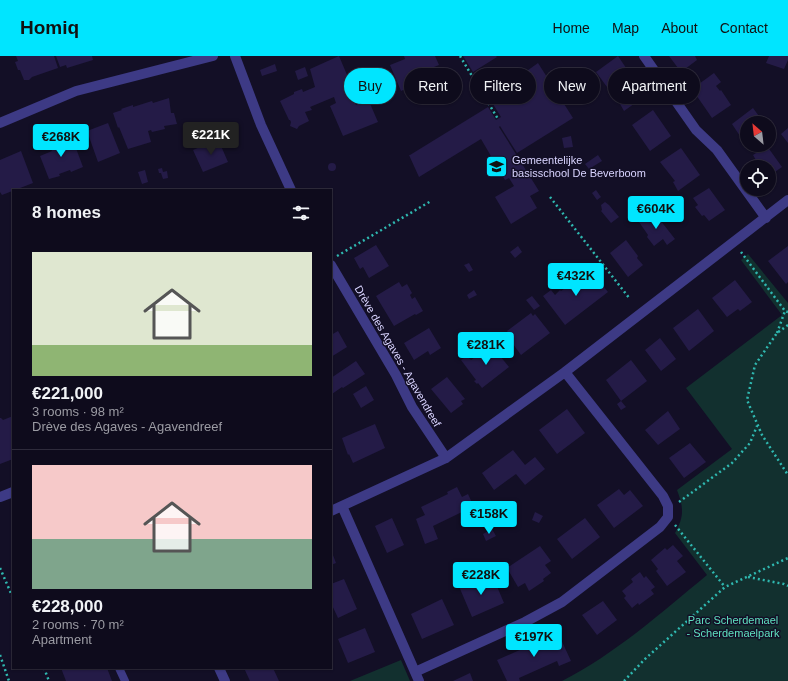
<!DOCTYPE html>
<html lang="en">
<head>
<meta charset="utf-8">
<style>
	body { margin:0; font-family:Helvetica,sans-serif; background:#171425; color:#f1f3f6; height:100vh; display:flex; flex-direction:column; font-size:15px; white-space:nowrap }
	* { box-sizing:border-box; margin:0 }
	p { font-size:13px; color:#9b9ba3 }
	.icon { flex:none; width:22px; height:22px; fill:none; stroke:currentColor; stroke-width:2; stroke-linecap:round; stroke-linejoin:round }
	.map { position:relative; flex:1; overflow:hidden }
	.details { position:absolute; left:12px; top:133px; width:320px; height:480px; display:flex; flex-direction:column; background:#0e0b1c; border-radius:0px; box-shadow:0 1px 3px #0004,0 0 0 1px #2e2b3b }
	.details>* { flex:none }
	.top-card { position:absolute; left:344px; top:12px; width:380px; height:36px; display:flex; gap:8px }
	.needle { width:26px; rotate:332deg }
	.controls { position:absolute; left:740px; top:60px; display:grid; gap:8px }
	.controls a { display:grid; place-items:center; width:36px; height:36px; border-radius:50%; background:#0e0b1c; box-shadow:0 1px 3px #0004,0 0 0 1px #2e2b3b; font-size:20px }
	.price { position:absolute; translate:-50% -34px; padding:0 9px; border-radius:4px; background:#00e5ff; color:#111; font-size:13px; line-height:26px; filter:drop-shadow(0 1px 2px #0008) }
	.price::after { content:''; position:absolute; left:50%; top:24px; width:12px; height:9px; margin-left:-6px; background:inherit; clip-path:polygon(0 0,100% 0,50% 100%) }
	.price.active { background:#222; color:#fff }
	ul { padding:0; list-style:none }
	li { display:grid; align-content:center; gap:8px; height:212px; padding:0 20px }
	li+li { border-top:1px solid #2e2b3b }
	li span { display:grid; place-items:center; height:124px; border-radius:0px; color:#555 }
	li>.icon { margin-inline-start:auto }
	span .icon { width:72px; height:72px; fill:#fffc; stroke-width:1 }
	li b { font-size:17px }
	h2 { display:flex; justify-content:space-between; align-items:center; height:48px; padding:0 20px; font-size:17px }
	.pill { padding:0 14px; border-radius:18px; background:#0e0b1c; box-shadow:0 1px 3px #0004,0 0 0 1px #2e2b3b; font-size:14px; line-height:36px }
	.pill.active { background:#00e5ff; color:#111 }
	header { display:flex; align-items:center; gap:24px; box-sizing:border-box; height:56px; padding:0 20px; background:#00e5ff; color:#111 }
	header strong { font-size:19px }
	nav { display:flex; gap:22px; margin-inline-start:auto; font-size:14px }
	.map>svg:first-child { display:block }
</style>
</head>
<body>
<header>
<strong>Homiq</strong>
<nav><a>Home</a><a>Map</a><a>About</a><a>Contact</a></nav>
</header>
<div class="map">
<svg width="788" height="625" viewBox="0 0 788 625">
	<rect width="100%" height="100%" fill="#130f26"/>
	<!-- green -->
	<path fill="#12302f" d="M748,198L788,247V625H562C615,598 661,557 707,519L675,477C684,461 684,452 677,434L732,393L686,332L782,259L741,204Z
		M401,604L410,625H350Z"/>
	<!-- building -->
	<path fill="#241b47" d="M16,0H54L58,12L32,21L29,24H24L20,14H18L15,6L18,5Z
		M56,0H92L93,4L67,12L66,9L60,11Z
		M339,0L353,33L347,35L350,41H352L356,49L368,43L378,66L343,80L330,50L336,47L334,41L310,51L312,54L305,56L309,65L299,70L297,73L290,70L291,66L290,64H289L280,45L294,38V36L302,33L303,36L315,31L310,13Z
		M404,0H435L439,9L429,13L430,16L415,22L418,27L401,35L390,9L405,3Z
		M463,0H496L497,1L473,16Z
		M618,0L645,40L624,55L620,48L622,47L612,33L610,35L596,16Z
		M669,0H695L697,4L681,16Z
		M769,0H788V4L784,13L766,7Z
		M538,7L573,62L517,97L500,70L499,71L539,135L530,140L537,152L511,168L495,141L514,130L509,122L505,124L481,83L419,121L409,99H410L488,51L496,64L501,61L480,27L503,12L509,21L521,13L524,17Z
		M275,8L277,15L262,20L260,14Z
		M305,11L308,20L298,24L295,15Z
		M714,17L721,26L716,30L720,35L721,34L731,49L712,62L692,33Z
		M384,22L387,29L380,32L377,25Z
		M169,42L171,57H174L177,68L164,70L165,73L152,76L151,74L148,75L151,86L128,93L119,71L118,72L113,57L122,54L121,53L133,49V51L152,45L153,47Z
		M753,52L764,67H747V79L742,83L732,68Z
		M653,54L671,80L650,95L632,69Z
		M108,67L120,97L98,106L87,75Z
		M788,72V87L781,78Z
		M71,79L83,111L71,116L70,114L59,118L60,120L49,123L40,100L52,95L48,87Z
		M571,80L573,91L564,92L562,82Z
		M218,83L228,106L203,116L193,94Z
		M767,90L782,111L769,120V111H760L753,99Z
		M681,92L700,119L678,135L673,126L675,125L660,106Z
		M21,95L33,127L2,139L0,136V104Z
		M598,99L602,105L589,113L585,108Z
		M328 111a4 4 0 1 1 8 0a4 4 0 1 1-8 0Z
		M162,112L163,116L167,115L168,122L163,123L161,117H159L158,113Z
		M145,114L148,126L142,128L138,116Z
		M709,132L725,154L709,165L704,159L702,160L695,151L698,149L693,142Z
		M596,134L601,141L597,144L592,137Z
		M605,146L609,149L619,161L611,167L601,155L602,154L601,149Z
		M653,155L675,183L667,189L663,183L654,190L647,181L648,179L639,166Z
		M626,184L638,200L637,202L643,209L628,221L610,197Z
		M376,189L389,210L369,222L363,211L360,213L354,202Z
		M518,190L522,196L515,202L510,196Z
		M788,190V226L786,228L768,205Z
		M469,207L473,214L469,216L464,209Z
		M590,214L608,236L565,269L543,240L551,234L555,239L560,234L561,235Z
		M735,224L752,246L740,255L738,253L727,261L712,242Z
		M399,226L402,231L407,228L412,237L410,239L412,243L415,241L423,255L416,259L415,258L394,270L376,240Z
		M474,234L477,239L469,243L467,239Z
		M532,240L540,250L534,254L526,244Z
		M698,253L714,275L689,295L673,272Z
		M531,257L533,260L535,258L550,277L521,299L507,280L509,278L507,275Z
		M429,272L441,292L430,299L428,295L414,304L404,287Z
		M338,275L347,291L331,301V279Z
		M660,282L676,303L661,315L645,294Z
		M491,289L509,311L482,332L478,327L477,328L474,325L476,324L461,304L467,300L471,304Z
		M631,304L647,325L621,345L606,324Z
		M356,305L365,318L343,332L342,331L332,338L331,336V322Z
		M447,321L465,343L461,345L463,348L451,357L431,333Z
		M366,330L374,344L361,352L353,338Z
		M621,345L626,351L621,354L617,348Z
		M567,353L585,377L557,398L539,374Z
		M668,355L680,373L658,389L645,374Z
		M13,360V403L0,408V362H1L3,364Z
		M375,368L385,392L353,407L349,398L348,399L342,382Z
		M690,387L706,406L684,422L669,402Z
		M513,394L525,409L535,401L545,413L525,429L516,418L494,434L482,417Z
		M457,431L462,441L468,438L475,453L463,459L462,456L433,470L438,483L425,488L416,463L425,459L421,451L448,438L447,436Z
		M619,433L624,439L630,434L643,450L614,472L597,449Z
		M535,456L543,460L539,467L532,464Z
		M392,462L404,489L387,497L375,470Z
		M585,462L600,481L572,503L557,483Z
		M492,473L496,480L486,485L483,478Z
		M673,489L683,500L677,505L686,516L667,530L656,515L658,513L651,504L665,492L667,494Z
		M540,490L551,505L545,509L551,517L543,523L544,525L529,535L525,527L518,531L507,512Z
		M331,494L336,507L331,509Z
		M640,516L644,522L646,520L655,531L651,534L654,538L639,549L638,547L632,552L624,542L626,540L622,535L633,526L631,523Z
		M493,521L504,547L472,561L458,528L467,524L470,531Z
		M344,523L357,553L338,562L331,547V528Z
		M442,543L454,569L422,583L411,558Z
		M603,545L617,564L597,579L582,559Z
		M365,572L375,596L348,607L338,583Z
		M558,577L571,605L559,610L557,605L519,622L520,625H507L497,604Z
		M61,612H107L112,625H66Z
		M244,612H273L279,625H250Z
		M470,617L473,625H453Z"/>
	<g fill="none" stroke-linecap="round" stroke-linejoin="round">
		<!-- path -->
		<path stroke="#2fb8b0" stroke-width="2.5" stroke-dasharray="2 3" stroke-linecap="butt" d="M460,0L498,63
			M550,141L630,243
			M741,196L785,255L788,256
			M337,200L431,145
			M788,269L777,277L755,309L747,344L762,379L788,419
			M777,277L785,255
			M679,446L732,407L750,387L757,370
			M675,469L725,531
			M0,512L13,542
			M748,521L784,528L788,530
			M0,599L9,625
			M44,612L49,625
			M624,625L645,603L725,531L788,502"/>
		<!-- service -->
		<path stroke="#3d3a85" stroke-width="8" d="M119,612L125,625"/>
		<!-- minor -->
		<path stroke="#3d3a85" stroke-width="10" d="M235,0L261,69L291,134
			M644,0L696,74L717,94L766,162
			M331,209L396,319L412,351L446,402
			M0,441L13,436
			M342,450L415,616L525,566L562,546L660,471L668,461V450L663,440L565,316
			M331,455L446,402L565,316L788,144
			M219,612L225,625
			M415,616L419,625"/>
		<!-- tertiary -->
		<path stroke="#3d3a85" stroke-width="10" d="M0,67L76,35L213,0"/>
	</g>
	<!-- icons -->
	<defs>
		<symbol id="school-square" viewBox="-11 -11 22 22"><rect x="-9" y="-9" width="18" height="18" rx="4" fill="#00e5ff" stroke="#130f26"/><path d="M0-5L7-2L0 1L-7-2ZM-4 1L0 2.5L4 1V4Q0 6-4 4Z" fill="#111"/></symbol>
	</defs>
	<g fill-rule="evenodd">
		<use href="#school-square" x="484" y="98" width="25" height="25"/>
	</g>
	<g text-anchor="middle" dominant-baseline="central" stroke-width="3" stroke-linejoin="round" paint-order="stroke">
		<!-- poi labels -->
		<g font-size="11" fill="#d9d4ff" stroke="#130f26" text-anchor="start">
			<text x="512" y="104">Gemeentelijke<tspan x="512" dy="13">basisschool De Beverboom</tspan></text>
		</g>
		<!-- street labels -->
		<g font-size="11" fill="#d9d4ff" stroke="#130f26">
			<text transform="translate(398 300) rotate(60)">Drève des Agaves - Agavendreef</text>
		</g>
		<!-- park labels -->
		<g font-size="11" fill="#5fe0c0" stroke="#130f26">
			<text x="733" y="564">Parc Scherdemael<tspan x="733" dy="13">- Scherdemaelpark</tspan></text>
		</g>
	</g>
</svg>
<div class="controls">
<a><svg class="needle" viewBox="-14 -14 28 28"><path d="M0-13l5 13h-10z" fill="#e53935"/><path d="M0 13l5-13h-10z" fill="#9b9ba3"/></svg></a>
<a><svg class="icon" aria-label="locate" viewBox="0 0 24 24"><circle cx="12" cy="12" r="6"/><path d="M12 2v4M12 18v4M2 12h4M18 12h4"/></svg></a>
</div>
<b class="price active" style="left:211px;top:100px">€221K</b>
<b class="price" style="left:61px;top:102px">€268K</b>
<b class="price" style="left:656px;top:174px">€604K</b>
<b class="price" style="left:576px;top:241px">€432K</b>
<b class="price" style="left:486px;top:310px">€281K</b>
<b class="price" style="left:489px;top:479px">€158K</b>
<b class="price" style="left:481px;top:540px">€228K</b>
<b class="price" style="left:534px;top:602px">€197K</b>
<div class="top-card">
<a class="pill active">Buy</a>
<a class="pill">Rent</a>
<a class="pill">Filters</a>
<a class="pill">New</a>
<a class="pill">Apartment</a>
</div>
<section class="details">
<h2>8 homes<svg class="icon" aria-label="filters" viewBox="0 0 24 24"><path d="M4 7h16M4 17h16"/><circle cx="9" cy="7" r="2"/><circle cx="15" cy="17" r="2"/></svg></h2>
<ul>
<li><span style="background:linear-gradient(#dfe7d0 75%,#8fb573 0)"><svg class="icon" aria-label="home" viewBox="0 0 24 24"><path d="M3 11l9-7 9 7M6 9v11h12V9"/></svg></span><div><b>€221,000</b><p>3 rooms · 98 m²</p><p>Drève des Agaves - Agavendreef</p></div></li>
<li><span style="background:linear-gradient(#f6c9c9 60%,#7fa58c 0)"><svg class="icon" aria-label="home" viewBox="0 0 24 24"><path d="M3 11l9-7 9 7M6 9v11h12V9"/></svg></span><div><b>€228,000</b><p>2 rooms · 70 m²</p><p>Apartment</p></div></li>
</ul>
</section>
</div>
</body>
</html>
